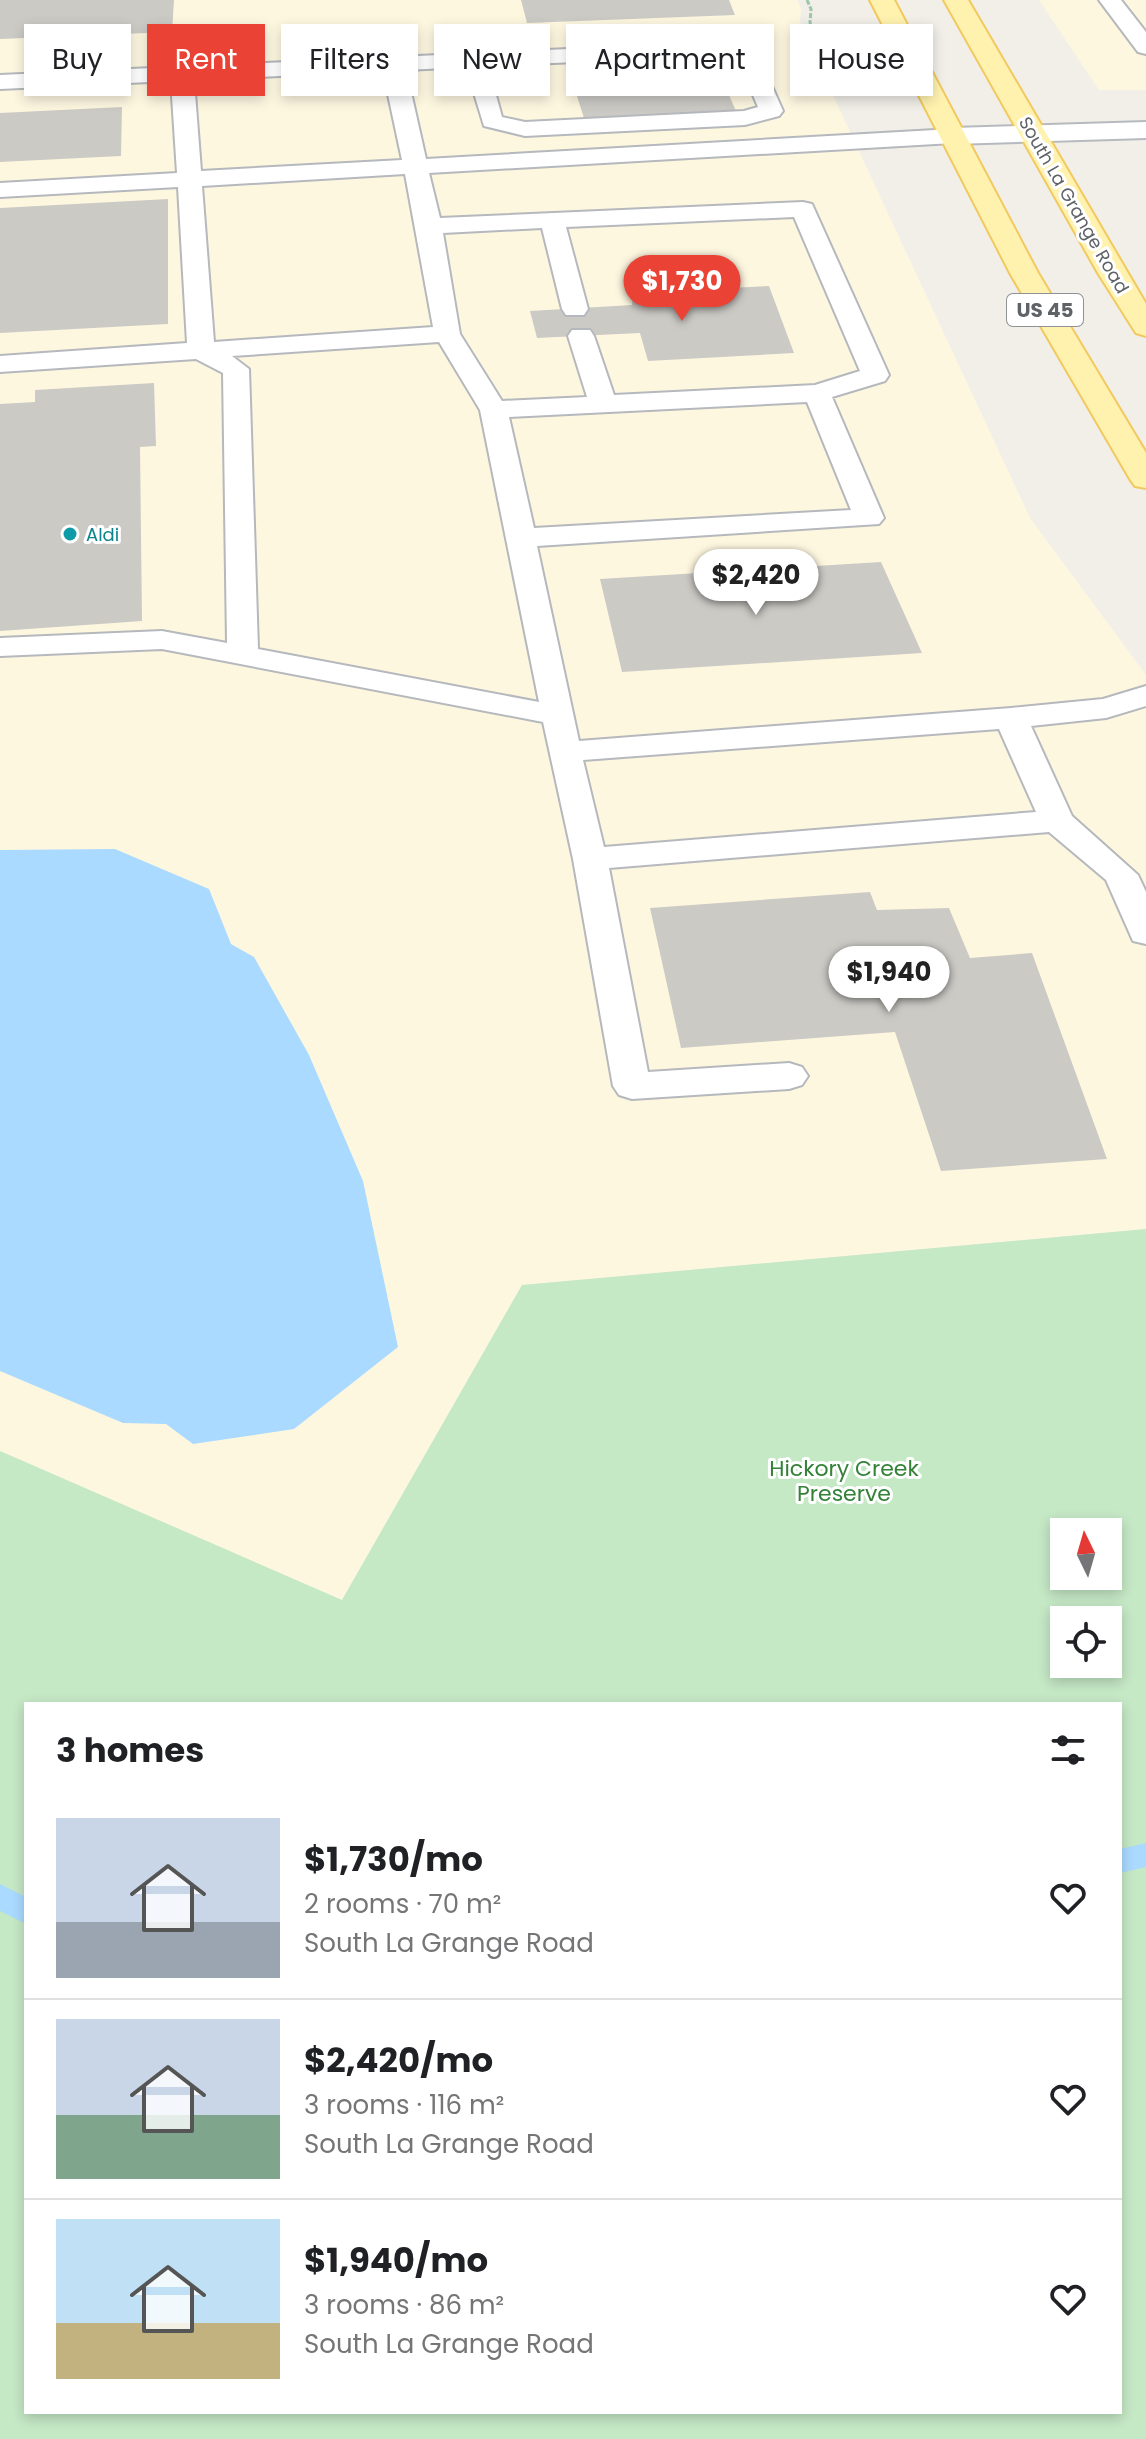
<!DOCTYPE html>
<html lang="en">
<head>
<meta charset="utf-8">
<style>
	body { margin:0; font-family:Poppins,sans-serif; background:#f2f2f2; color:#202124; height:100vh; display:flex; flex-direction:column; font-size:30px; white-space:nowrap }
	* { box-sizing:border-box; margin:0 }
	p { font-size:26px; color:#757577 }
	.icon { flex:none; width:44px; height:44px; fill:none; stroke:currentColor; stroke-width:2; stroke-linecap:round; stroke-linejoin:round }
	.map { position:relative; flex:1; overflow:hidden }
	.drawer { position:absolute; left:24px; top:1702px; width:1098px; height:712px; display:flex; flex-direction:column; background:#fff; border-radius:0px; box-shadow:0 4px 12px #0003 }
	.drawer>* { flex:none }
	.guide { position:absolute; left:24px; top:24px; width:1098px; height:72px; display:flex; gap:16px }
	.needle { width:52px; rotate:355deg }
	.fabs { position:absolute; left:1050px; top:1518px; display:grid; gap:16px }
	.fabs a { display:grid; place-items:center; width:72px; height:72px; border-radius:0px; background:#fff; box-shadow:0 4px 12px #0003; font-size:40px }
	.price { position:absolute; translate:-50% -68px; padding:0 18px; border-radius:28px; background:#fff; color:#222; font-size:26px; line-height:52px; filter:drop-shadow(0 2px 4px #0008) }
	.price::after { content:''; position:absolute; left:50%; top:48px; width:24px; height:18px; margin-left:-12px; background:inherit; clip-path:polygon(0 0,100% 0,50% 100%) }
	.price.active { background:#ea4335; color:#fff }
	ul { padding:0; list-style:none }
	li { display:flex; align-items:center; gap:24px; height:200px; padding:0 32px }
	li+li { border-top:2px solid #e0e0e0 }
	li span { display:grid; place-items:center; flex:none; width:224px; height:160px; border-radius:0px; color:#555 }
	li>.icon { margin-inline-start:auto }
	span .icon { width:96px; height:96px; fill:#fffc; stroke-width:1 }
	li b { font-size:34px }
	h2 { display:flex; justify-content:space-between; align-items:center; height:96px; padding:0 32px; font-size:34px }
	.tag { padding:0 28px; border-radius:0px; background:#fff; box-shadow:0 4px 12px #0003; font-size:28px; line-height:72px }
	.tag.active { background:#ea4335; color:#fff }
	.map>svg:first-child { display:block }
</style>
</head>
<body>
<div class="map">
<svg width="1146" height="2439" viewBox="0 0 1146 2439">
	<rect width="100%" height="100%" fill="#f1efe8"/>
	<!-- commercial -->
	<path fill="#fef7e0" d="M0,0H797L801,8L800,21L837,104L1030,518L1146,675V1229L522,1285L342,1600L0,1451Z
		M1039,0H1146V90H1099Z"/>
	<!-- green -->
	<path fill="#c5e8c5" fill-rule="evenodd" d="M1146,1229V2439H0V1451L342,1600L522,1285ZM1064,1532H1108V1576H1064ZM1064,1620H1108V1664H1064ZM26,1704H1120V2412H26Z"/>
	<!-- water -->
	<path fill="#aadaff" d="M115,849L209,889L231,944L254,957L309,1055L363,1181L398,1347L294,1429L193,1444L166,1424L123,1423L0,1371V850Z"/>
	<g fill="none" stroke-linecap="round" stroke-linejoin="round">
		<!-- stream -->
		<path fill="#aadaff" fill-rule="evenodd" d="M1146,1843V1867L1120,1873V1849Z
			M0,1884L26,1897V1924L0,1911Z"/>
	</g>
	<!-- building -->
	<path fill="#cccac5" d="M0,0H174L172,32L0,39Z
		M521,0H729L735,15L527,23Z
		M721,77L736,111L584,118L573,84Z
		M122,107L121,156L0,162V113Z
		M168,199V324L0,333V208Z
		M769,286L794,353L648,361L640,333L537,338L530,311L632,305L633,293Z
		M154,383L156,446L140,447L142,621L0,631V404L35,402V390Z
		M881,562L922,653L622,672L600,579Z
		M870,892L877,910L949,908L970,958L1032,953L1107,1159L941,1171L895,1032L681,1048L650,908Z"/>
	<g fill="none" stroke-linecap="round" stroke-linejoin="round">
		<defs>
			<path id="lane" d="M1099,0H1121L1146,32V54L1138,52Z
				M744,41L755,48L783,111L779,116L745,125L525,136L484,126L466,67L406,70L426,159L953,129L961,131L965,136L961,141L953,143L429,173L440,218L803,202L812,204L889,375L885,381L832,397L884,518L879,524L537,546L579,741L1011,708L1103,699L1146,686V706L1106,718L1031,726L1072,816L1138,875L1146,892V944L1133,941L1106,880L1049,832L609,868L648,1072L789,1063L802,1067L808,1076L802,1085L789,1089L632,1099L619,1095L613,1086L573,859L543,722L162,649L0,656V638L162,631L227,643L223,373L196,359L0,372V356L187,343L178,187L0,197V183L177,173L171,81L0,89V75ZM736,55L758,107L744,111L525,122L502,117L488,66ZM383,71L402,160L201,171L194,80ZM405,174L433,327L214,342L202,186ZM794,217L860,371L815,385L614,395L594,336L590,330H572L568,336L587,397L502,401L460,334L443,233L542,228L562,309L566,315H584L588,309L566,227ZM439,342L480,410L539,702L258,649L249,369L232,356ZM807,402L851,510L534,528L509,417ZM999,729L1036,812L604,847L583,760Z"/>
			<path id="secondary" d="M1146,122V138L953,144L944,141L940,136L944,131L953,128Z"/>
			<path id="primary" d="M870,0H894L1038,273L1146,453V488L1135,486L1130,479L1010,273Z
				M944,0H968L1146,304V336L1136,333L1098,273Z"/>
		</defs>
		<!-- lane casing -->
		<use href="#lane" stroke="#b5b8bc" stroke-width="4"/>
		<!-- secondary casing -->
		<use href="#secondary" stroke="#b6babf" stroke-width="4"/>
		<!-- primary casing -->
		<use href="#primary" stroke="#f2c960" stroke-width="4"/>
		<!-- path -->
		<path stroke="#9cc7a9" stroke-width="3" stroke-dasharray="5 2" stroke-linecap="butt" d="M807,0L811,9L810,23L843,95"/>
		<!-- lane -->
		<use href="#lane" fill="#fff" fill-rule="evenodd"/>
		<!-- secondary -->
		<use href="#secondary" fill="#fff" fill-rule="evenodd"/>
		<!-- primary -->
		<use href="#primary" fill="#fff2af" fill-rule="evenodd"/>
	</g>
	<!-- markers -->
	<circle fill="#0f9aa8" stroke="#fff" stroke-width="3" cx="70" cy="534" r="8"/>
	<g text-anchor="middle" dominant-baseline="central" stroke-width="6" stroke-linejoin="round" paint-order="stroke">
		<!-- far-street labels -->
		<g font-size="18" fill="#5f6368" stroke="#fff">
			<text transform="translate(1074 205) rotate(60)">South La Grange Road</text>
		</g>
		<!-- far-culture labels -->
		<g font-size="18" fill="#0d838f" stroke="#fff" text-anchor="start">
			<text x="86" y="534">Aldi</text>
		</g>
		<!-- shield labels -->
		<rect fill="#fff" stroke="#8f9295" stroke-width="2" x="1007" y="294" width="76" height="32" rx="6"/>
		<g font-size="20" font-weight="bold" fill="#5f6368">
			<text x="1045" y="310">US 45</text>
		</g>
		<!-- park labels -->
		<g font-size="22" fill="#348238" stroke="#fff">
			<text x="844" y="1468">Hickory Creek<tspan x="844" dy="25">Preserve</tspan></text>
		</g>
	</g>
</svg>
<div class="fabs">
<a><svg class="needle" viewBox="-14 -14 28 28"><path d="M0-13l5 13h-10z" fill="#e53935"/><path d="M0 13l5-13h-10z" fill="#757577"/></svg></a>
<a><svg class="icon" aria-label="locate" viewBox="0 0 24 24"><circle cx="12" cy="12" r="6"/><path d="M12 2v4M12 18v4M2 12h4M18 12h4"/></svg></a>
</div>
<b class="price active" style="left:682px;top:323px">$1,730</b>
<b class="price" style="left:756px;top:617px">$2,420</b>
<b class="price" style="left:889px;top:1014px">$1,940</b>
<div class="guide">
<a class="tag">Buy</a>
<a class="tag active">Rent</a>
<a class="tag">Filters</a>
<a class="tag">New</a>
<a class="tag">Apartment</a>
<a class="tag">House</a>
</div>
<section class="drawer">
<h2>3 homes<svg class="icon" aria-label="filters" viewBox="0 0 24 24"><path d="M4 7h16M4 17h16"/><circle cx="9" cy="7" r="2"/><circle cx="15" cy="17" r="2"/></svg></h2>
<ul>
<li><span style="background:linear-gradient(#c9d6e8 65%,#9aa5b1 0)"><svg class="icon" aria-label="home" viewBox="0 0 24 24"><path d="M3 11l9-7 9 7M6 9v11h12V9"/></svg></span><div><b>$1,730/mo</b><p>2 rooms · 70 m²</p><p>South La Grange Road</p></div><svg class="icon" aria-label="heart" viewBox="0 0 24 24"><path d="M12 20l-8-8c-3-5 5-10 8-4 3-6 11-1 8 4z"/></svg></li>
<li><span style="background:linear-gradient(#c9d6e8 60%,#7fa58c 0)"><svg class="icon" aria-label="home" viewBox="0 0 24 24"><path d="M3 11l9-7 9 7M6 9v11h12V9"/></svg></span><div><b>$2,420/mo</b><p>3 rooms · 116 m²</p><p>South La Grange Road</p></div><svg class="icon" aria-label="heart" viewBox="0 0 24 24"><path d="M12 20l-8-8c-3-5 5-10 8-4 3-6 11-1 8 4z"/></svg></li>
<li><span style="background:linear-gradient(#bfe0f5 65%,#c2b280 0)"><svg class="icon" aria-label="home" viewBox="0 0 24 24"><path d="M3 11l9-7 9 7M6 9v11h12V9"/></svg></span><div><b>$1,940/mo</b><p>3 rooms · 86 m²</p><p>South La Grange Road</p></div><svg class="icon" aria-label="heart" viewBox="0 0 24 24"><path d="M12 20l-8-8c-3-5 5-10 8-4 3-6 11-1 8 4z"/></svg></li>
</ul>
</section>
</div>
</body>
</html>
